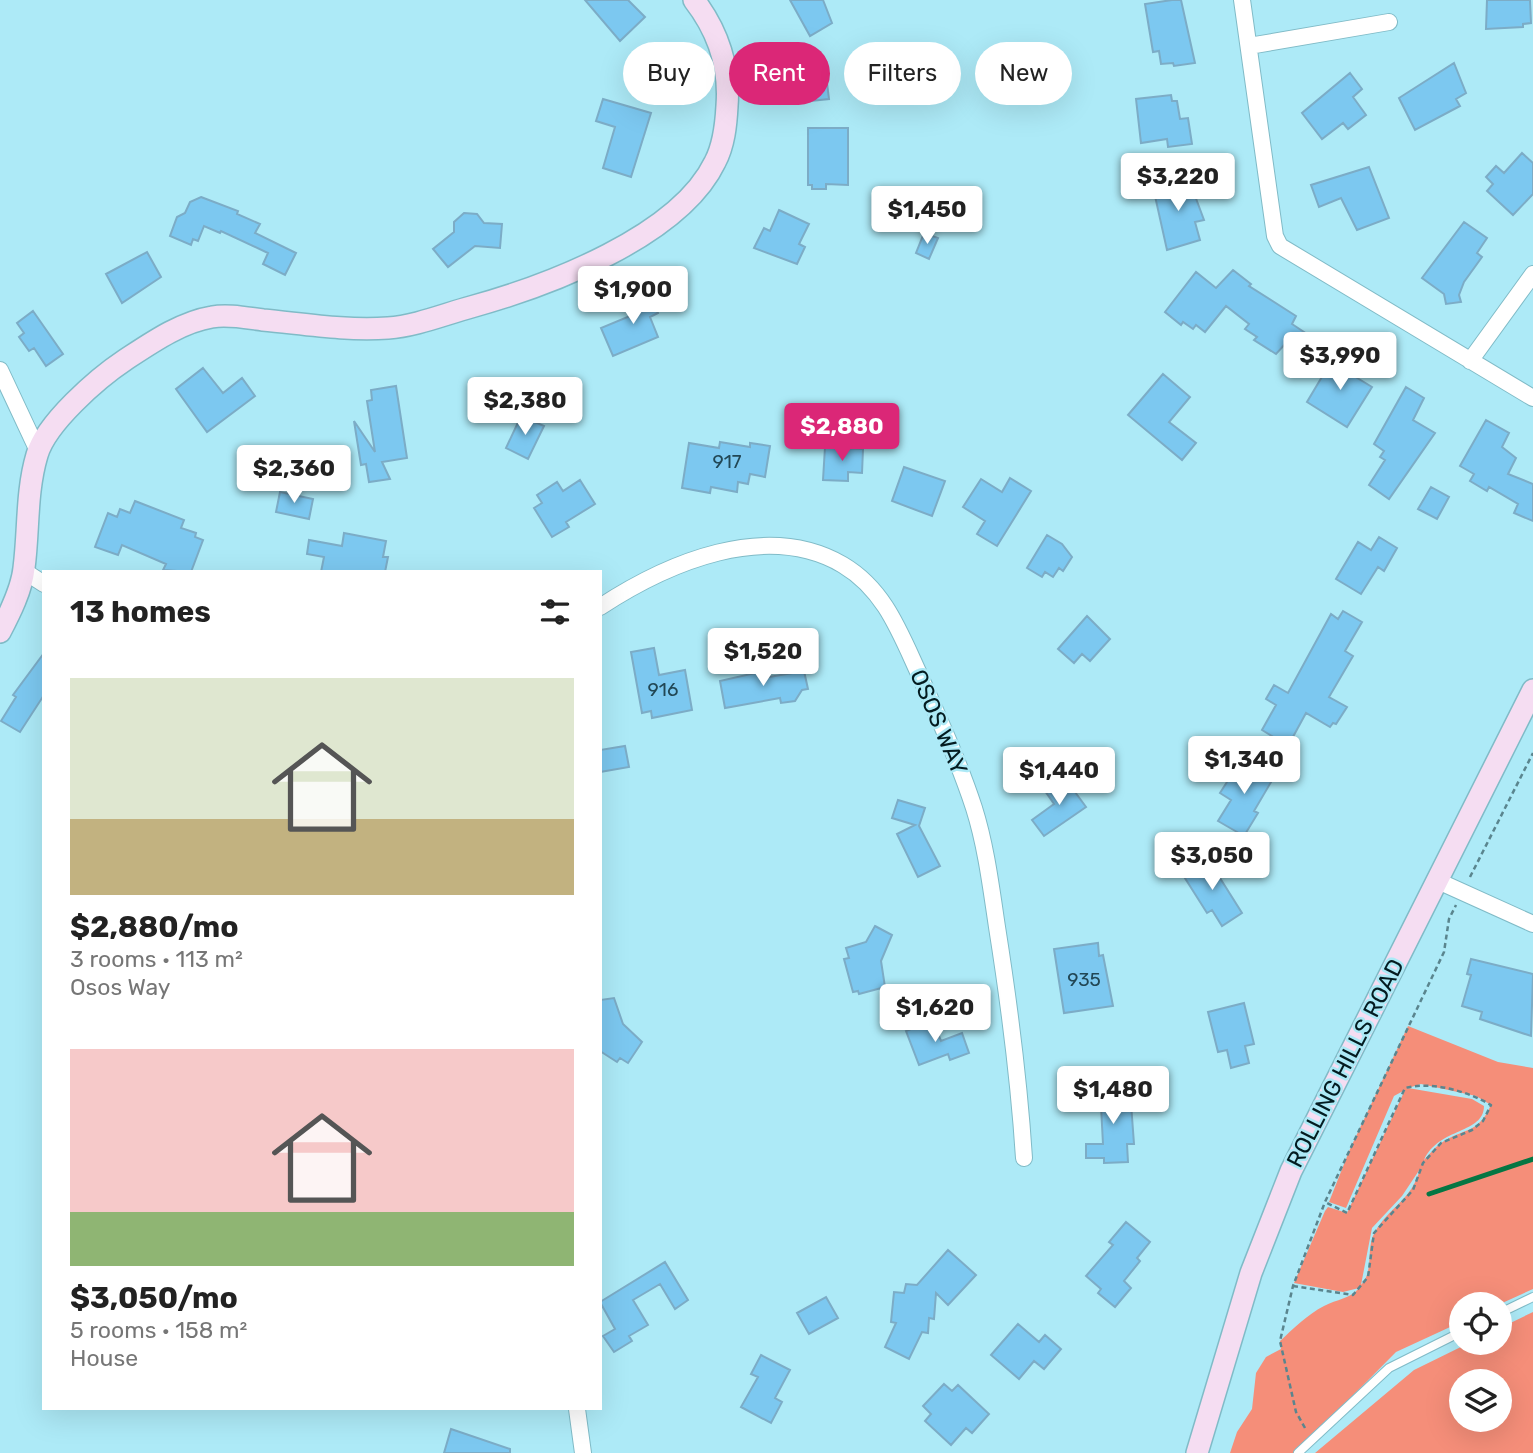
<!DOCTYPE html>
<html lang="en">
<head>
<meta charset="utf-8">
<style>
	body { margin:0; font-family:Rubik,sans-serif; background:#f6f6f6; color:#222; height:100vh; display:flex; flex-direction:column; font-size:26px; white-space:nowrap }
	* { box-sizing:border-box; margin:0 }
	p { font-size:23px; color:#767676 }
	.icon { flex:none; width:38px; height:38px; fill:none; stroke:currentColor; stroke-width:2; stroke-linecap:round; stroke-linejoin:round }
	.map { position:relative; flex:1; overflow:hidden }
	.drawer { position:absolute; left:42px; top:570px; width:560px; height:840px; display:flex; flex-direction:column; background:#fff; border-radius:0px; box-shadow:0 7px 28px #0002 }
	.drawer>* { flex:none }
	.guide { position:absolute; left:623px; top:42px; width:665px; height:63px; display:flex; gap:14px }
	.controls { position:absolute; left:1449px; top:1292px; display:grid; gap:14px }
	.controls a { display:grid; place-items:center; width:63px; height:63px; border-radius:50%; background:#fff; box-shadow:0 7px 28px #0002; font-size:35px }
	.price { position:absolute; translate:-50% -60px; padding:0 16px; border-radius:7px; background:#fff; color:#222; font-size:23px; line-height:46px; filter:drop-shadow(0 2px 4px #0008) }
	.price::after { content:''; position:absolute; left:50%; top:42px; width:21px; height:16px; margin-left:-10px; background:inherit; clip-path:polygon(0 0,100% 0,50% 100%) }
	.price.current { background:#db2777; color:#fff }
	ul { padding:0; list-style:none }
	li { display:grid; align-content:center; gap:14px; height:371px; padding:0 28px }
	li span { display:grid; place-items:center; height:217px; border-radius:0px; color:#555 }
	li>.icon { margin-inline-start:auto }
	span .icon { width:126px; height:126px; fill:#fffc; stroke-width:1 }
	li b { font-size:30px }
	h2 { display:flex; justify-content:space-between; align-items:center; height:84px; padding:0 28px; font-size:30px }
	.pill { padding:0 24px; border-radius:32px; background:#fff; box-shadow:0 7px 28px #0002; font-size:24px; line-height:63px }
	.pill.current { background:#db2777; color:#fff }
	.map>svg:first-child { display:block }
</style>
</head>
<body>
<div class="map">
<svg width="1533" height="1453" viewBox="0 0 1533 1453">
	<rect width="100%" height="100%" fill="#adeaf7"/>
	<!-- green -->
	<path fill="#f58e79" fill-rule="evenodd" d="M1408,1026L1498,1062L1533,1068V1289L1500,1304H1461V1322L1396,1352L1296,1453H1230L1237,1432L1252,1409L1256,1373L1266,1357L1281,1349L1280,1341C1293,1329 1308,1314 1324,1306C1337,1299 1350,1299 1359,1288L1343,1292L1294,1283L1325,1211L1328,1207L1347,1213L1405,1090L1394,1096L1346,1208L1329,1202L1350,1149ZM1421,1084L1476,1096L1491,1105C1477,1136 1463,1127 1440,1144C1434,1148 1429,1155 1424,1160C1439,1127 1484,1134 1484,1106L1472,1099L1408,1088ZM1420,1169C1412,1200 1389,1207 1375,1232C1365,1248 1375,1270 1361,1285L1372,1228L1402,1196Z
		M1533,1312V1453H1315L1414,1370L1471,1342H1500V1328ZM1461,1381H1500V1419H1461Z"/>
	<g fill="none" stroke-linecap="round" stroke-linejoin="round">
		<!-- stream -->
		<path stroke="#057643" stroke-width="5" d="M1429,1194L1533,1159"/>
	</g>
	<!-- building -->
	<path fill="#7cc8f0" stroke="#7cacc6" stroke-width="2" d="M585,0H628L645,17L620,41Z
		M790,0H823L832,23L810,36Z
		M1172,0H1181L1195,63L1174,66L1173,63L1161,64L1159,51L1153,52L1145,4Z
		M1487,0H1530L1531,23L1523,24V27L1486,29Z
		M824,59L829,99L791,103L782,65Z
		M1454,63L1466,93L1456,99L1460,106L1415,130L1399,98Z
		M1350,73L1362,89L1353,97L1366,115L1348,129L1343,123L1322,139L1302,113Z
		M1171,95L1172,101H1177L1180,119L1188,118L1192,144L1168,147L1167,139L1141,143L1136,99Z
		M603,99L651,113L631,177L603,168L615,127L596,121Z
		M808,128H848V185L826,184V189H812V185H808Z
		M1522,153L1533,163V194L1513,215L1487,191L1493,184L1486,177L1496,166L1504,173Z
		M1369,167L1389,218L1357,230L1341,198L1319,207L1311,185Z
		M1188,177L1204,220L1195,222L1200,240L1167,250L1153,187Z
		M201,197L238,211L237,214L260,224L255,233L296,253L285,275L263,264L268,253L221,231L220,233L204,226L198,241L193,239L191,245L170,236L177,217L185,213L190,202Z
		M779,210L809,224L799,244L805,247L797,264L754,248L764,228L770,231Z
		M464,213L477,214L484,223L502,224L500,248L475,246L448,267L433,249L454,232V222Z
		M1464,222L1487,238L1477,253L1482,257L1464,282L1459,295L1461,302L1446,304L1444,294L1422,278Z
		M924,233L938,238L929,259L916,253Z
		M147,252L161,277L122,303L106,274Z
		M1233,270L1251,284L1249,286L1296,316L1292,324L1310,336L1300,352L1286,343L1276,354L1254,340L1257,337L1245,329L1249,324L1226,306L1205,332L1196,325L1193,329L1183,322L1181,325L1165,312L1196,272L1216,288Z
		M647,289L658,313L650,317L658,337L613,356L601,328L635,314L628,297Z
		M33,311L63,354L46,366L34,348L29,351L19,337L24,333L17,323Z
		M1335,355L1350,365L1357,372L1354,376L1372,387L1347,427L1307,402Z
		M203,368L223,393L242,378L255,396L207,432L176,389Z
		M1163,374L1190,397L1169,422L1196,443L1182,460L1128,415Z
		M396,386L407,458L382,462L390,479L369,482L366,464L361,465L354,421L375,452L367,401L372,400L371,390Z
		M1406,387L1424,398L1413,420L1435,433L1389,499L1369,485L1385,460L1380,457L1384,451L1374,444Z
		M521,416L544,426L528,459L506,448Z
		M1486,420L1509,433L1502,447L1516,458L1508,474L1533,484V521L1514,513L1518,504L1489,487L1487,491L1470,481L1474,474L1460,466Z
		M720,442L750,447V443L770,446L765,477L750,474L748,484L738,482L737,492L711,487L710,493L682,488L689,443L719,448Z
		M825,447L863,449L862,473L848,472V481L823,480Z
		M904,467L945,481L932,516L892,501Z
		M1010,478L1031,491L997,546L977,534L985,521L963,507L981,479L1002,492Z
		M580,480L595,504L566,522L569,527L552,537L534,508L542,503L537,495L557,482L563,491Z
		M1431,487L1449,497L1437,519L1418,509Z
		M280,492L313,499L309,519L276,512Z
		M135,501L184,520L181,528L196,533L195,537L203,540L191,572L163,570L166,564L122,545L118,555L95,547L108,513L117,517L120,509L130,513Z
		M344,533L386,541L383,557H388L385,572H321L324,557L307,554L309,540L342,546Z
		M1047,535L1062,544L1072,557L1063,571L1059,568L1053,577L1045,572L1042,577L1027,568Z
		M1379,537L1397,548L1384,571L1378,567L1361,594L1336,579L1358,542L1371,550Z
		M1343,611L1362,622L1345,651L1353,656L1329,697L1347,707L1336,724L1333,723L1330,727L1306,713L1288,746L1262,730L1276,705L1266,699L1274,685L1288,693L1331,614L1338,619Z
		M1087,616L1110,639L1090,661L1082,654L1074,663L1058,649Z
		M654,648L659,675L685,670L692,710L652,718L651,711L642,713L631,652Z
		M44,653V695L20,732L1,721L16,697L13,695Z
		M768,670L769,677L804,671L808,689L802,690L795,701L781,703L780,698L725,708L720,681Z
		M625,746L629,767L600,772V750Z
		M1243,757L1274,777L1254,811L1258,813L1244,836L1218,821L1231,800L1220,793Z
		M1064,777L1086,807L1044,836L1032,820L1054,804L1045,791Z
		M898,800L925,808L919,826L940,866L918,877L897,834L915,825L892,818Z
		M1208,859L1242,913L1222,926L1212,910L1207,913L1183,875Z
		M875,926L892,935L881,961L885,987L859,994L858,991L853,992L844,959L849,958L846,948L866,942Z
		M1098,943L1099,956L1103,955L1113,1006L1064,1013L1054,949Z
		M1471,959L1533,974L1531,1036L1480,1019L1482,1012L1462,1006L1471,975L1467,974Z
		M614,998L623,1024L642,1042L628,1063L620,1058L617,1062L600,1051V1000Z
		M1244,1003L1254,1044L1245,1046L1249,1063L1231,1068L1227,1050L1218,1052L1208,1012Z
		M933,1020L941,1041L962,1033L969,1053L950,1060L948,1054L919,1065L906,1031Z
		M1130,1090L1134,1144H1127L1128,1162L1104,1163V1158H1086V1144H1103L1101,1106H1090L1089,1093Z
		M1126,1222L1150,1242L1137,1258L1140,1261L1124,1281L1131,1288L1115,1307L1098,1293L1101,1289L1086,1276L1113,1245L1109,1242Z
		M948,1250L976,1275L948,1305L936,1293L934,1319L929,1318L928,1333L922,1332L909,1359L885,1347L896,1323L891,1322L894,1292L904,1293L906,1284L917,1285Z
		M665,1262L688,1300L675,1309L660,1284L633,1300L648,1325L629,1336L632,1341L614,1352L603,1336L615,1329L600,1302Z
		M826,1297L838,1318L809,1334L797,1313Z
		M1018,1324L1039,1342L1045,1335L1061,1349L1044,1369L1034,1361L1019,1379L991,1355Z
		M761,1355L790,1370L775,1398L782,1402L771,1423L741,1407L758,1377L751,1374Z
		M944,1384L952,1391L958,1385L989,1414L972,1433L966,1428L951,1445L925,1421L931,1414L923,1406Z
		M451,1429L510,1449V1453H444Z"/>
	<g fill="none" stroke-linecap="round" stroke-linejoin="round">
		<defs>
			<path id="lane" d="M1500,1313L1533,1297
				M1298,1453L1389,1368L1461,1332"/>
			<path id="street" d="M1242,0L1275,236L1280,246L1533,398
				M1249,46L1389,22
				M1470,361L1533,274
				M0,370L38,451
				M24,571L44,584
				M600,607C667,563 766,520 843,565C885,590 900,633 920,676C939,719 959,762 974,808C986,846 991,887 997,927C1009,1003 1019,1080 1024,1158
				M1438,881L1533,924
				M577,1409L583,1453"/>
			<path id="secondary" d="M0,632C10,613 22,589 24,568C29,530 26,492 37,455C46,423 98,378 125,360C151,343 181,322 212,317C228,314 247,318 263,320C305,324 346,331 388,328C416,326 445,314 471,307C547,286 679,237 715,162C724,145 726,125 727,106C730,68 718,31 694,0
				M1197,1453L1251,1273L1291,1171L1533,690"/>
		</defs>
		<!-- lane casing -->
		<use href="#lane" stroke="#80bbc7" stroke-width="10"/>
		<!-- street casing -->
		<use href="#street" stroke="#80bbc7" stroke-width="18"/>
		<!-- secondary casing -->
		<use href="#secondary" stroke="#80bbc7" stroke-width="24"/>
		<!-- path -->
		<path stroke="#5a858e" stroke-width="2.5" stroke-dasharray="5 3.5" stroke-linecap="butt" d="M1470,877L1533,753
			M1293,1286L1353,1295L1368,1277L1374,1233L1413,1190L1423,1163L1441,1143L1472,1130L1483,1121L1491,1105C1467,1091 1432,1081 1405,1088L1347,1213L1325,1202
			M1305,1428L1296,1412L1280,1341L1293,1286L1325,1202L1444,952L1449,919L1456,905"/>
		<!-- lane -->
		<use href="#lane" stroke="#fff" stroke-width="8"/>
		<!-- street -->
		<use href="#street" stroke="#fff" stroke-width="16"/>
		<!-- secondary -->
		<use href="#secondary" stroke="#f5ddf2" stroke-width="21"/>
	</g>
	<g text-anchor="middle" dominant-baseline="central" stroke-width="5" stroke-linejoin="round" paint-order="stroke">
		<!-- number labels -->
		<g font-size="19" fill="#224755">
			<text x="727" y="461">917</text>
			<text x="663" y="689">916</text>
			<text x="1084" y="979">935</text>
		</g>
		<!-- street labels -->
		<g font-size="23" fill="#041c21" stroke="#adeaf7">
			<text transform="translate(939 722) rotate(67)">OSOS WAY</text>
			<text transform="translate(1345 1063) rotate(-63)">ROLLING HILLS ROAD</text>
		</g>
	</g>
</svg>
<div class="controls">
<a><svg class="icon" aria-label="locate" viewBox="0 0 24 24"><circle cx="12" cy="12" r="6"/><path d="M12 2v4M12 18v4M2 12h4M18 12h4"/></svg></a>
<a><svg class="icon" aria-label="layers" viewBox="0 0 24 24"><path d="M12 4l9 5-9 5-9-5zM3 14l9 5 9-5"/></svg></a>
</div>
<b class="price" style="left:1178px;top:213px">$3,220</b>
<b class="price" style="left:927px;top:246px">$1,450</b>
<b class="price" style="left:633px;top:326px">$1,900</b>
<b class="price" style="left:1340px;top:392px">$3,990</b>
<b class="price" style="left:525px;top:437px">$2,380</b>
<b class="price current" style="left:842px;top:463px">$2,880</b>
<b class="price" style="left:294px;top:505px">$2,360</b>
<b class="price" style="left:763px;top:688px">$1,520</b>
<b class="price" style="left:1244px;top:796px">$1,340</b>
<b class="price" style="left:1059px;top:807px">$1,440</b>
<b class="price" style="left:1212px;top:892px">$3,050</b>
<b class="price" style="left:935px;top:1044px">$1,620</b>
<b class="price" style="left:1113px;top:1126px">$1,480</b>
<div class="guide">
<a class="pill">Buy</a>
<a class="pill current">Rent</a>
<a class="pill">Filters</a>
<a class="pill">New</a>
</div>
<section class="drawer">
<h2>13 homes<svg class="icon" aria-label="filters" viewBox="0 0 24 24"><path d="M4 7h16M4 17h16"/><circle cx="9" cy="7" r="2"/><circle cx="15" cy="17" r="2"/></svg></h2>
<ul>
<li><span style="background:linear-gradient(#dfe7d0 65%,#c2b280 0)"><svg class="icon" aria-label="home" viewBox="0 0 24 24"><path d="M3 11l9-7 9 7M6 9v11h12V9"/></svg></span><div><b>$2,880/mo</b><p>3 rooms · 113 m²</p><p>Osos Way</p></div></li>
<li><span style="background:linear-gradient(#f6c9c9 75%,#8fb573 0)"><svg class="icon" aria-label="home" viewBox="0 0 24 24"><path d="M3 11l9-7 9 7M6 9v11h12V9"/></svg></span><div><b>$3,050/mo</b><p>5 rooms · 158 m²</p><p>House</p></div></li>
</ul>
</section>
</div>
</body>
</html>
